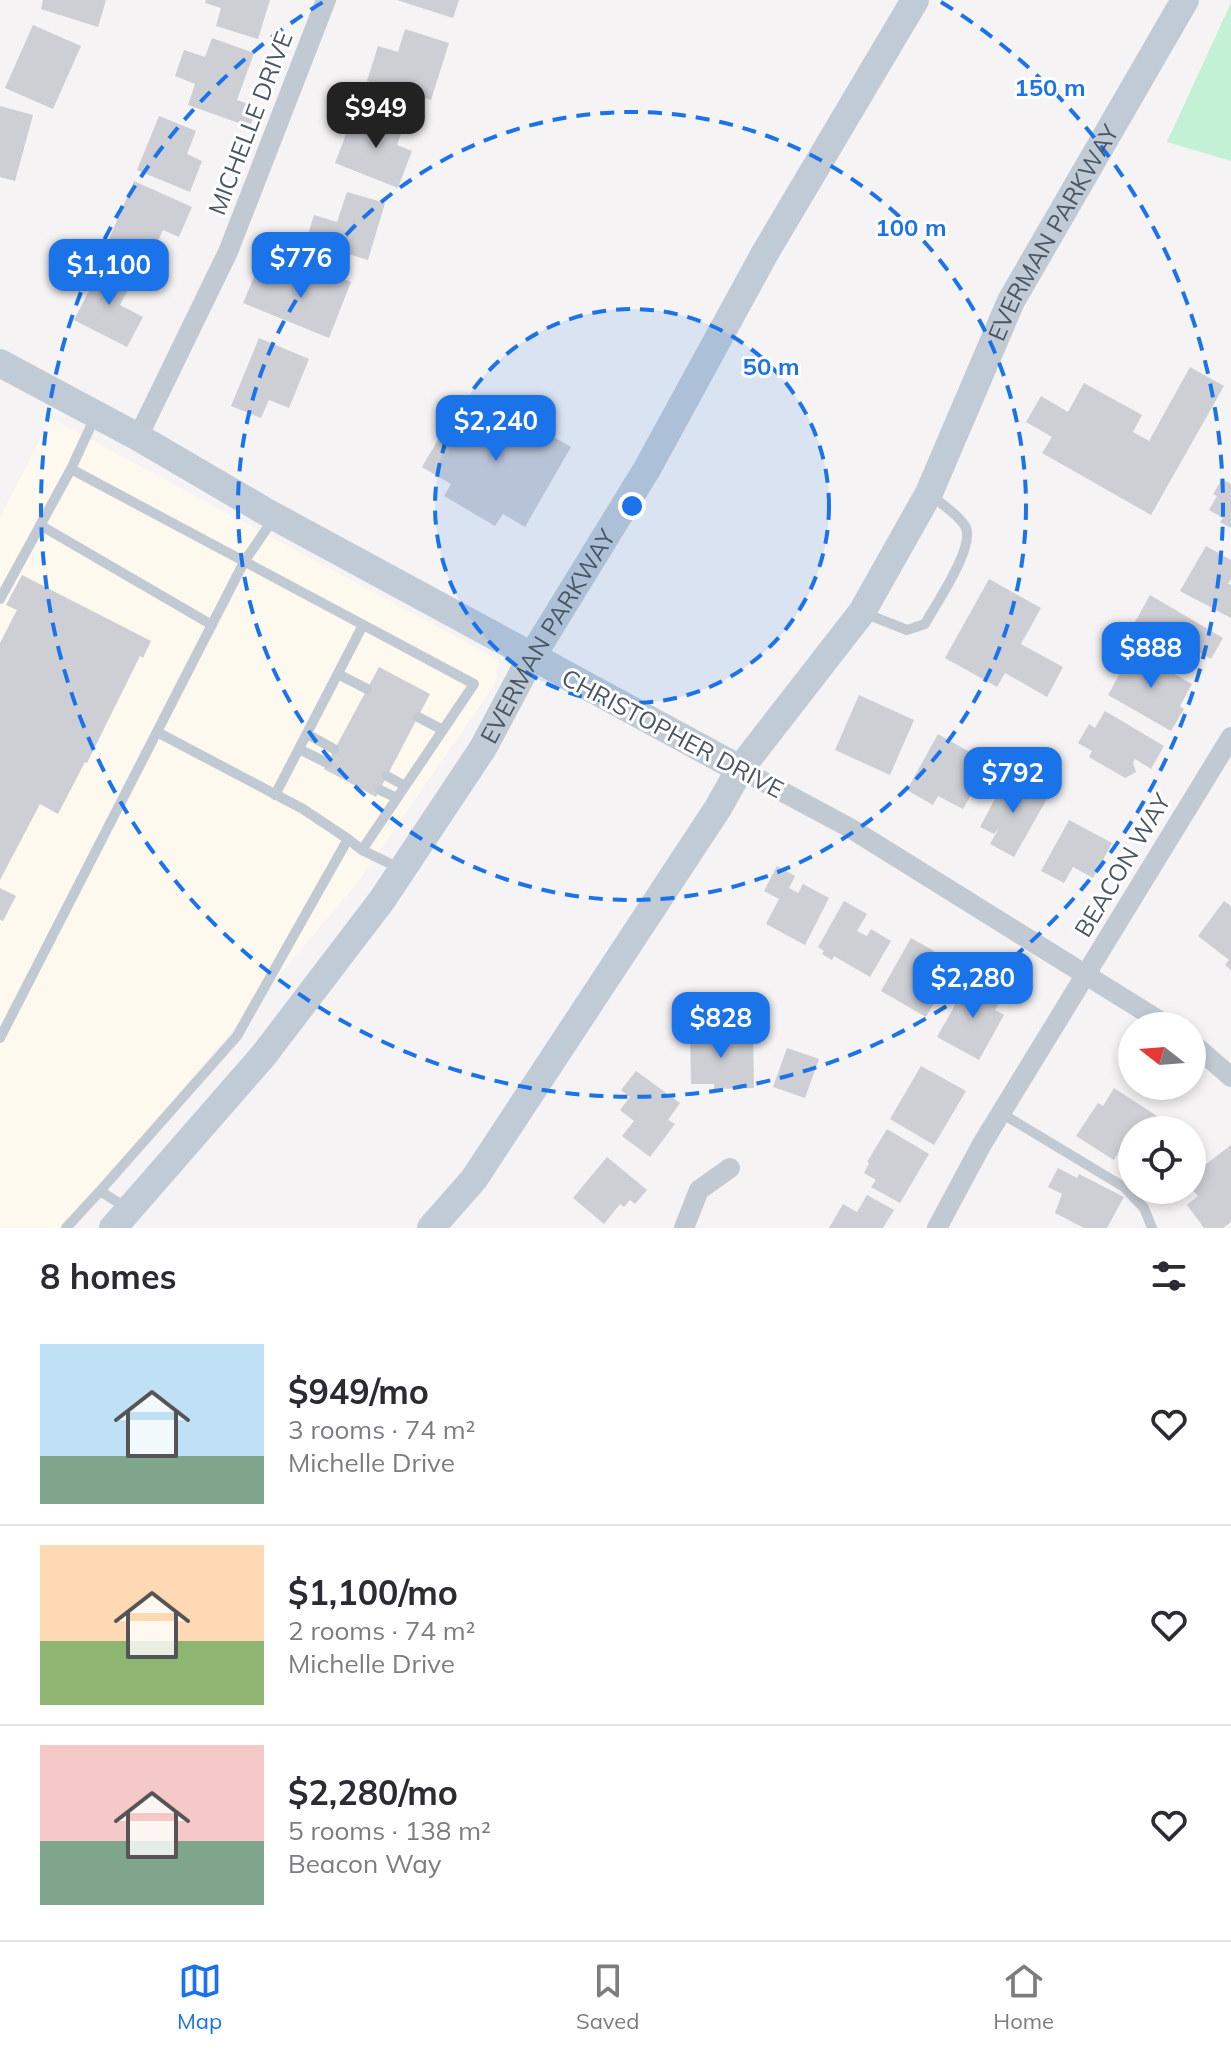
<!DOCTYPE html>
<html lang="en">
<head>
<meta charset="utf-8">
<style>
	body { margin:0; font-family:Mulish,sans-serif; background:#f7f7f7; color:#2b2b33; height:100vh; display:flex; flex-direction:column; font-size:30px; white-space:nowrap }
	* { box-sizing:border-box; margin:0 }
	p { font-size:26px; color:#7c7c81 }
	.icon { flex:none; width:44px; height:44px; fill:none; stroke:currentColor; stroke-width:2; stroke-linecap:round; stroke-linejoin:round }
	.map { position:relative; height:1228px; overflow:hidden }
	.drawer { display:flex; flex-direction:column; background:#fff; flex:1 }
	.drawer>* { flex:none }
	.needle { width:52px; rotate:287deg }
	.buttons { position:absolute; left:1118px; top:1012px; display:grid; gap:16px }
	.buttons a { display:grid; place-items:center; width:88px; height:88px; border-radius:50%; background:#fff; box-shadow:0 4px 12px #0003; font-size:40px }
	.price { position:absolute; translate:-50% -68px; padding:0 18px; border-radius:16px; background:#1a73e8; color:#fff; font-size:26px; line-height:52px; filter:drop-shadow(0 2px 4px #0008) }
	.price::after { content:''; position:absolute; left:50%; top:48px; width:24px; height:18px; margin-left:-12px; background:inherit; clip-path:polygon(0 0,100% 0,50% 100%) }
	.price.active { background:#222; color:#fff }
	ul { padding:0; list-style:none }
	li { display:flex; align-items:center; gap:24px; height:200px; padding:0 40px }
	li+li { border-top:2px solid #e1e1e2 }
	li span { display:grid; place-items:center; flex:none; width:224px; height:160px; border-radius:0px; color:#555 }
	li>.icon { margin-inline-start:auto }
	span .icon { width:96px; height:96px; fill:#fffc; stroke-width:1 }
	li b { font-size:34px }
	h2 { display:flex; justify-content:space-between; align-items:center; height:96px; padding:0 40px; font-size:34px }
	.menu { display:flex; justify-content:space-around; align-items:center; height:112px; border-top:2px solid #e1e1e2; background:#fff; font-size:22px; color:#7c7c81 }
	.menu a { display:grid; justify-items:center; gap:4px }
	.menu .active { color:#1a73e8 }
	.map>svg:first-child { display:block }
</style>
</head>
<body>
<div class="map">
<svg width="1231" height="1228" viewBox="0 0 1231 1228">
	<rect width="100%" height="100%" fill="#f5f3f3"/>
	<!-- commercial -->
	<path fill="#fdf9ef" d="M51,418L499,660L495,684L355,886L64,1228H0V517Z"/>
	<!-- green -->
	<path fill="#c3f1d5" d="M1231,3V161L1167,142Z"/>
	<!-- building -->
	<path fill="#cdcfd5" d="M43,0H106L98,27L41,9Z
		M206,0H270L258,39L216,26L221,8L205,3Z
		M397,0H459L453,18Z
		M33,25L81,46L53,109L5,88Z
		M405,29L449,43L431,100L367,81L378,46L398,52Z
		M212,38L254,53L237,100L257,107L250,127L188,105L195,84L175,76L184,50L205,57Z
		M0,106L33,115L15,181L0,177Z
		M370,112L404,125L397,145L412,151L398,188L335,163L350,124L363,130Z
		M159,116L196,131L187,154L202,161L190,192L137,170Z
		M134,181L192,207L179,237L163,230L148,264L106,246Z
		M347,192L385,203L368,260L306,241L314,215L337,222Z
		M103,264L133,280L120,305L143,317L127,347L74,320Z
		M313,267L351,282L329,338L243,303L257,270L305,290Z
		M259,338L309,359L289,408L269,400L261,418L231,406Z
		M1190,367L1224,386L1151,515L1042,453L1052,437L1026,422L1041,396L1068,412L1084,383L1142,415L1133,432L1149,441Z
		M481,395L571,447L525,527L503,514L495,526L444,496L451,484L422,467L449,421L463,428Z
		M1222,479L1231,484V528L1220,522L1223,518L1209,510L1217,496L1213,494Z
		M1206,546L1231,560V579L1228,584L1231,585V618L1180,591Z
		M22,575L151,641L143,658L140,656L87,763L85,762L58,814L40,804L0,880V643L17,610L6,605Z
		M989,579L1041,608L1021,644L1063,667L1047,697L1005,673L997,687L945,658Z
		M1150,595L1223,638L1211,659L1197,651L1190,663L1182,658L1177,667L1139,644L1148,629L1135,622Z
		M1133,650L1192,684L1180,706L1184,709L1171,731L1108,695Z
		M379,667L430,694L376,797L324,769Z
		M859,695L914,720L890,775L835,750Z
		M1105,711L1164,746L1151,769L1135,759L1133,763L1136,772L1125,778L1089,757L1092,751L1078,743L1089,724L1095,728Z
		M938,734L989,763L963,809L938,796L933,805L907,790Z
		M1008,775L1048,797L1014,857L990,844L999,828L994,834L980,827Z
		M1069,820L1112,843L1093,878L1073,867L1064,883L1041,871Z
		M777,866L795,876L789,888L798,893L803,884L829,898L805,945L766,924L779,899L764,891Z
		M0,888L16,896L3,921L0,920Z
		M844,901L867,914L857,931L867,936L871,929L891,941L870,977L834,956L832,960L822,954L824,951L818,947Z
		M1224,901L1231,906V970L1225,965L1229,960L1198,936Z
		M911,938L934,951L929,959L952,972L926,1017L881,991Z
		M978,975L998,987L991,1001L998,1005L995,1010L1004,1015L979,1060L937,1037L963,991L968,994Z
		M714,1028V1039L753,1036L754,1088L714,1089V1084H691L690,1029Z
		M787,1048L819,1059L805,1098L773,1087Z
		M921,1066L966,1091L934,1145L890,1119Z
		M636,1071L680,1103L668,1120L675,1124L650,1157L622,1136L634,1121L620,1110L630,1097L621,1090Z
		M1114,1088L1160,1118L1152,1130H1132L1129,1146L1124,1143L1114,1160L1076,1136L1098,1103L1103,1106Z
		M887,1129L929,1154L900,1203L871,1187L876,1180L864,1173L869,1163L867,1162Z
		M1231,1145V1222L1223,1228H1204L1187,1205L1198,1196L1192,1189V1175Z
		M607,1157L647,1190L635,1204L630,1200L624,1207L620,1204L604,1224L573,1198Z
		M1058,1168L1077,1178L1079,1174L1124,1197L1107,1228H1084L1055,1213L1062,1194L1048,1187Z
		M867,1195L894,1210L883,1228H829L843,1204L857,1212Z"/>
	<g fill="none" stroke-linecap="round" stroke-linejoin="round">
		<!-- lane -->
		<path stroke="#c1cad2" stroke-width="10" d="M71,469L474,684L362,850L348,839L237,1036L100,1191
			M40,525L212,625
			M0,599L71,469L95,417
			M864,613L907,630L925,624C935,605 977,545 965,526C958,514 941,504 931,495
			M338,674L367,689
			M418,717L443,730
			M157,732L303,809L348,839
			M307,734L334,749
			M299,749L327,763
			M387,776L405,786
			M380,790L397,798
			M275,795L363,625
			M362,850L401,869
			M0,1038L244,562L274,518
			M1001,1113L1124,1187L1144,1208L1152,1228
			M66,1228L100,1191L127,1208"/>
		<!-- street -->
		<path stroke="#c1cad2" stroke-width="20" d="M138,437L228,252L326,0
			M740,769L850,828L1168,1026
			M1192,1043L1231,1077
			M684,1228L699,1190L730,1168
			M937,1228L982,1144L1231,737"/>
		<!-- secondary -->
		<g stroke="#c1cbd6" stroke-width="28">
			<path d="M0,363L138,437L268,513L740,769"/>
			<path id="s1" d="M113,1228L263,1056L382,900L483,748L531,658L647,469L765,253L915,0"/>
			<path id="s2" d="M431,1228L474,1179L718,808L740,769L862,612L929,493L1011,301L1185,0"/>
		</g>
	</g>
	<!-- distance rings -->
	<circle cx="632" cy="506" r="197" fill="#1a73e8" fill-opacity=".12"/>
	<g fill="none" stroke="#1a73e8" stroke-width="4" stroke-dasharray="14 10">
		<circle cx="632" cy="506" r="197"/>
		<circle cx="632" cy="506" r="394"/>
		<path d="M941 2A591 591 0 1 1 323 2"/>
	</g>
	<g text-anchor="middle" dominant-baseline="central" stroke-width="6" stroke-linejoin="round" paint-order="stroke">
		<!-- street labels -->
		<g font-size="24" fill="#4a5661" stroke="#fff">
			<text transform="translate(250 123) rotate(-69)">MICHELLE DRIVE</text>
			<text stroke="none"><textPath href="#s2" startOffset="1178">EVERMAN PARKWAY</textPath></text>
			<text stroke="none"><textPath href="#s1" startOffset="736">EVERMAN PARKWAY</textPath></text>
			<text transform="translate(673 733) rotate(28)">CHRISTOPHER DRIVE</text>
			<text transform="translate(1122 865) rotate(-59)">BEACON WAY</text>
		</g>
	</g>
	<circle cx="632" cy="506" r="12" fill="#1a73e8" stroke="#fff" stroke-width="4"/>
	<g font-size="24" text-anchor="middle" font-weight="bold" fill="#1a73e8" stroke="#fff" stroke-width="6" stroke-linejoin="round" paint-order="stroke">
		<text x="1050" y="96">150 m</text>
		<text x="911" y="236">100 m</text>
		<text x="771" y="375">50 m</text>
	</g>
</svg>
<div class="buttons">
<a><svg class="needle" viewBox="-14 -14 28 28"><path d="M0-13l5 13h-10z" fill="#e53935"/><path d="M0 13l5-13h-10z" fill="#7c7c81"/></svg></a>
<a><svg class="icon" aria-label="locate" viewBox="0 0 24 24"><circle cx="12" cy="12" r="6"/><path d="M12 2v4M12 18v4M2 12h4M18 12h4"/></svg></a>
</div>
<b class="price active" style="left:376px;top:150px">$949</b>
<b class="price" style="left:301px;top:300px">$776</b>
<b class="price" style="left:109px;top:307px">$1,100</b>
<b class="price" style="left:496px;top:463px">$2,240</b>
<b class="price" style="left:1151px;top:690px">$888</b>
<b class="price" style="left:1013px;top:815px">$792</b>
<b class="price" style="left:973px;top:1020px">$2,280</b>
<b class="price" style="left:721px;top:1060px">$828</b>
</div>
<section class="drawer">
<h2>8 homes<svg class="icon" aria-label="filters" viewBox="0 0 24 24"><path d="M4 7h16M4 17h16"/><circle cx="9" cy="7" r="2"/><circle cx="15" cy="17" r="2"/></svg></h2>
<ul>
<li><span style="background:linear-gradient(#bfe0f5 70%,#7fa58c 0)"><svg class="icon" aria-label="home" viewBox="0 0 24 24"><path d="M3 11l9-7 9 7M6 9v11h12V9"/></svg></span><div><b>$949/mo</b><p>3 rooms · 74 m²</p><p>Michelle Drive</p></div><svg class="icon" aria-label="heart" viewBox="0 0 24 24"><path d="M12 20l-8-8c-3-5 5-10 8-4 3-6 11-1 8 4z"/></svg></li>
<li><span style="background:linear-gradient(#ffd9b3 60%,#8fb573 0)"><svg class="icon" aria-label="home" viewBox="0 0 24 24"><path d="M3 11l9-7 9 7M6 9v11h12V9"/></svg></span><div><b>$1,100/mo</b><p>2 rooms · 74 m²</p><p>Michelle Drive</p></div><svg class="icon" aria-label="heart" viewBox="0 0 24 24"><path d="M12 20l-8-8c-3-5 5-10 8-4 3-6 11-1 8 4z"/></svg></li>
<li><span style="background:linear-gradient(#f6c9c9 60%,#7fa58c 0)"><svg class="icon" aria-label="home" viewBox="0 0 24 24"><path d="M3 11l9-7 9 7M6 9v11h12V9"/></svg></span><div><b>$2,280/mo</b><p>5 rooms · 138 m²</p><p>Beacon Way</p></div><svg class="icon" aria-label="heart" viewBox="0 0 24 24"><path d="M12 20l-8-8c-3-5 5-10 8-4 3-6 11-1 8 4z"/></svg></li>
</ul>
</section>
<nav class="menu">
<a class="active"><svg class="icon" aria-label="map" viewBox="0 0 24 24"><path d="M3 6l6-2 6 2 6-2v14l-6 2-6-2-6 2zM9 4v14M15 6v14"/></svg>Map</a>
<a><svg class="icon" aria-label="saved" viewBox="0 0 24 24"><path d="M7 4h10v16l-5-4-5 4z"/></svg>Saved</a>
<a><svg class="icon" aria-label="home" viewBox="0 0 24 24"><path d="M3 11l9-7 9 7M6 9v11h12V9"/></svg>Home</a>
</nav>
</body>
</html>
